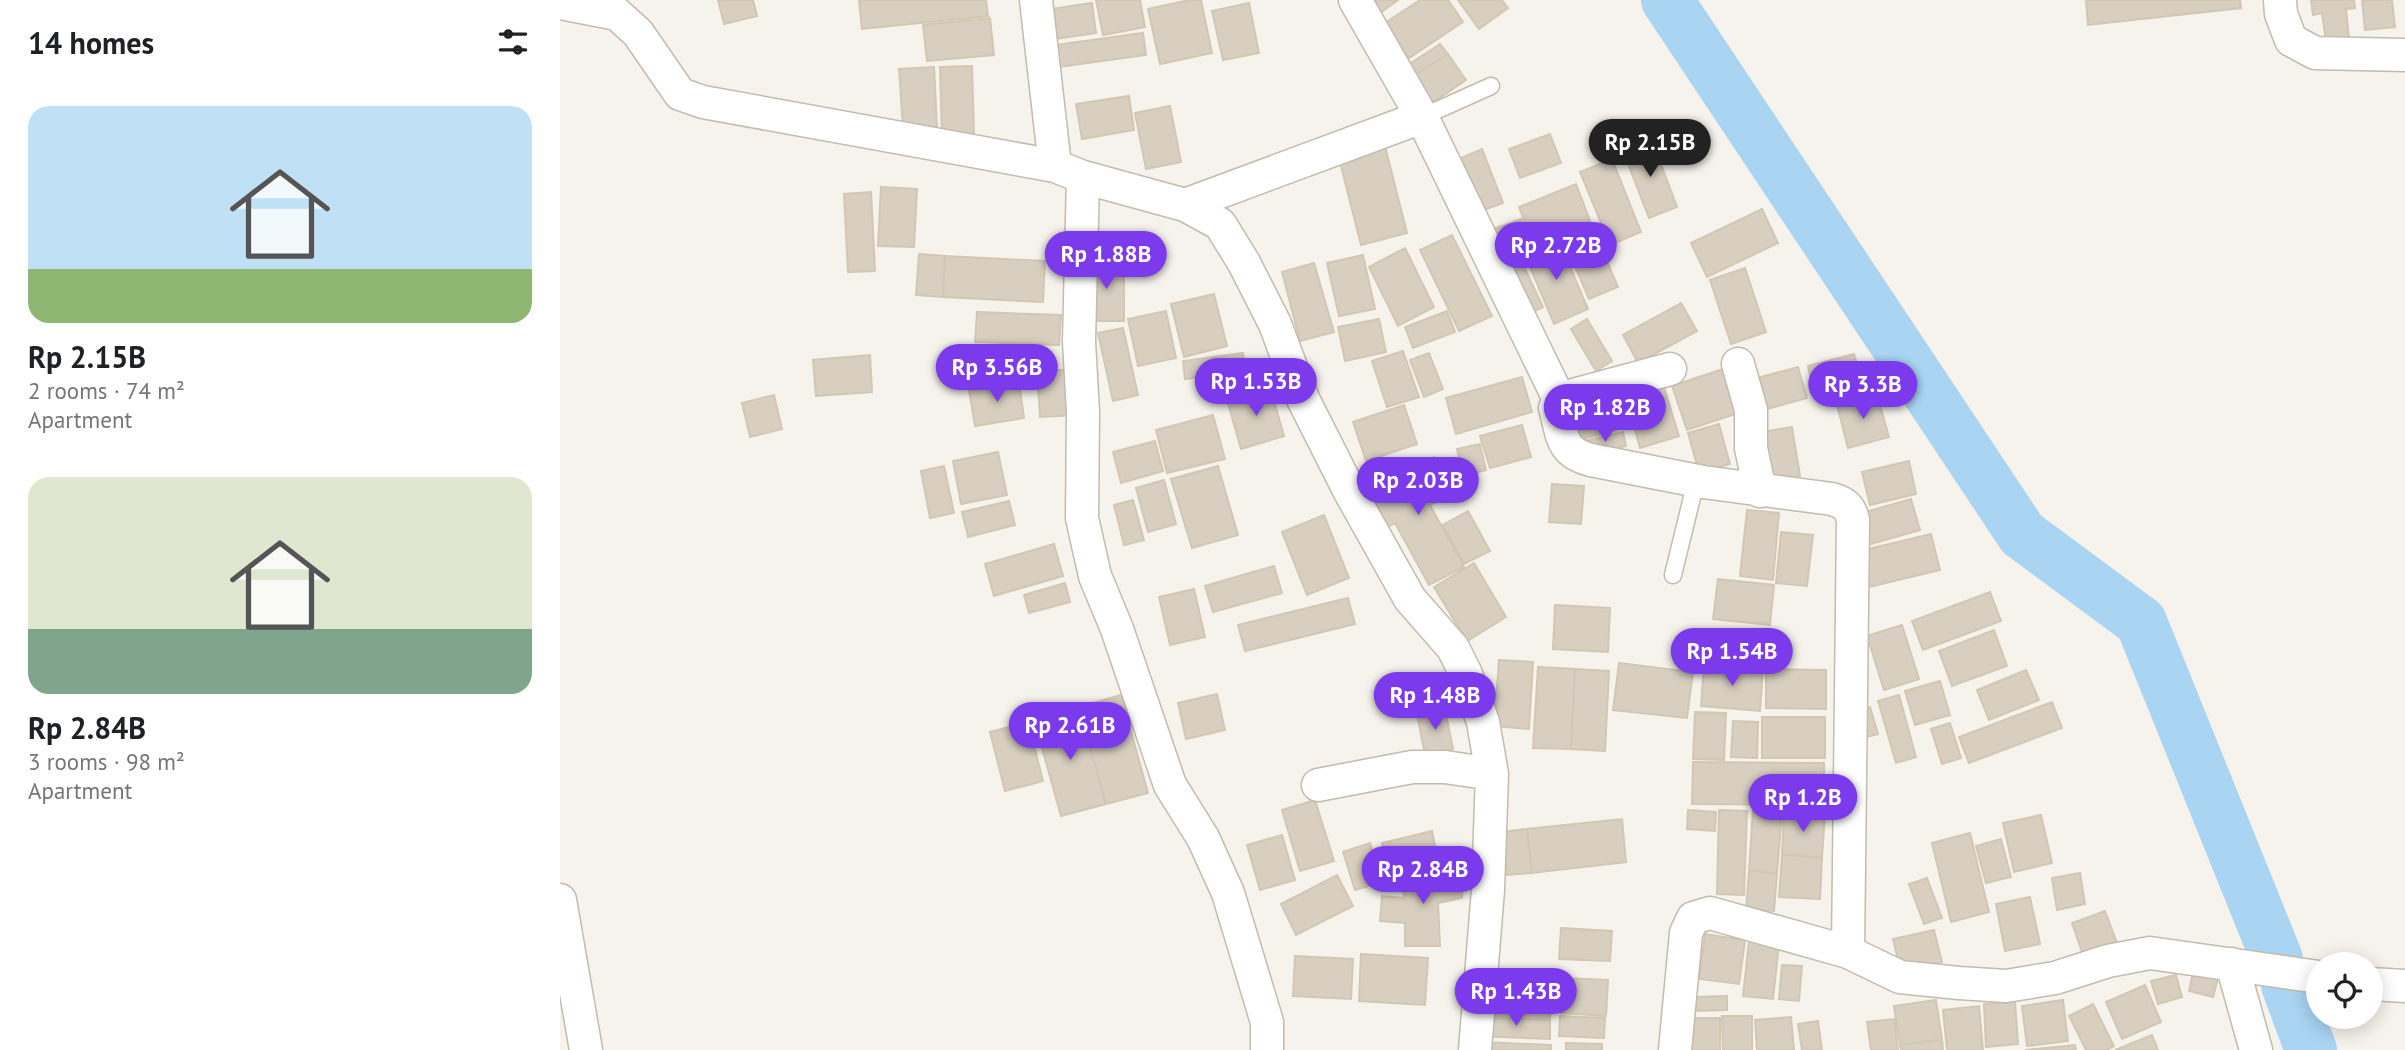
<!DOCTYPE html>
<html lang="en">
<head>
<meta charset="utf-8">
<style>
	body { margin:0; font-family:"PT Sans",sans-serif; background:#f2f2f2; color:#202124; height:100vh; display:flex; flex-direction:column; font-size:26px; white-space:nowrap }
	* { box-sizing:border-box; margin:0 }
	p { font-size:23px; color:#757577 }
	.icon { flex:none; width:38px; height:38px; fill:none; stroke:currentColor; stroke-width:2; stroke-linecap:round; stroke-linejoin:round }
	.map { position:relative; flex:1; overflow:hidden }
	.side { display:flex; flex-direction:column; background:#fff; width:560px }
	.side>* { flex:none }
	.fabs { position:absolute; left:1746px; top:952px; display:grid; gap:14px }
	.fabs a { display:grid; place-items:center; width:77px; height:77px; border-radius:50%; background:#fff; box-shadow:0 4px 18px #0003; font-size:35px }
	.price { position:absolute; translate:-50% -60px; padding:0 16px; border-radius:24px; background:#7c3aed; color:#fff; font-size:23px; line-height:46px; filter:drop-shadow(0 2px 4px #0008) }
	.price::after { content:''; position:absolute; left:50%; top:42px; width:21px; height:16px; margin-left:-10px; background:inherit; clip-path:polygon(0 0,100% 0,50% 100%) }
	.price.active { background:#222; color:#fff }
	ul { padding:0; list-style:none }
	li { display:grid; align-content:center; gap:14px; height:371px; padding:0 28px }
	li span { display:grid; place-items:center; height:217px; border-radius:21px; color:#555 }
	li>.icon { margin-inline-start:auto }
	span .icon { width:126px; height:126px; fill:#fffc; stroke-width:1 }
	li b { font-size:30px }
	h2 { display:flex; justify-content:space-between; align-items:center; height:84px; padding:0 28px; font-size:30px }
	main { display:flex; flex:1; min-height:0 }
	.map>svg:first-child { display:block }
</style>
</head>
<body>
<main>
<section class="side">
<h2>14 homes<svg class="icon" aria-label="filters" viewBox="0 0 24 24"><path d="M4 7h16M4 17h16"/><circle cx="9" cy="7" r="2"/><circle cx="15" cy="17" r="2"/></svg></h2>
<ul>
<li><span style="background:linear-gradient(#bfe0f5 75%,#8fb573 0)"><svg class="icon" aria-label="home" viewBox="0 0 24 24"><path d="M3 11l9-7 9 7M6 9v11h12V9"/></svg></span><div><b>Rp 2.15B</b><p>2 rooms · 74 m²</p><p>Apartment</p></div></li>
<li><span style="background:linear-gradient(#dfe7d0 70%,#7fa58c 0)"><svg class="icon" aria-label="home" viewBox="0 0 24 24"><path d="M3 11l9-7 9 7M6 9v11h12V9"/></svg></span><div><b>Rp 2.84B</b><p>3 rooms · 98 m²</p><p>Apartment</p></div></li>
</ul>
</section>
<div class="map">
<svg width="1845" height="1050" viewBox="0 0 1845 1050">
	<rect width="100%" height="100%" fill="#f6f3ec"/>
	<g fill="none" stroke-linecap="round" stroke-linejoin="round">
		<!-- river -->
		<path stroke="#a9d4f2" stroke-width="52" d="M1107,0L1462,534L1581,622L1717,959
			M1727,985L1751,1050"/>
	</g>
	<!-- building -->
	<path fill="#d8cfc1" stroke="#d3c7b4" stroke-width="2" d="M158,0H193L197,16L164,24Z
		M299,0H426L428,16L302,29Z
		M536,0H580L585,27L543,35Z
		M629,0H641L652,53L600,64L588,9Z
		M801,0H838L813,18Z
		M860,0H888L903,22L849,58L825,23Z
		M898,0H942L948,8L919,29Z
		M1526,0H1680L1681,8L1528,25Z
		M1751,0H1794L1795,8L1786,9L1789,38L1766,41L1762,13L1753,15Z
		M1802,0H1832L1835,27L1805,30Z
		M532,3L536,33L495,39L491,9Z
		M689,3L699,53L663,60L652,11Z
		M430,18L434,55L367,61L363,25Z
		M583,33L586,55L498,67L495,45Z
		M880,44L888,54L847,80L840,70Z
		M888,54L906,80L866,107L847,80Z
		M412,66L414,134L382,135L380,67Z
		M374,67L377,127L343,128L339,69Z
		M569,96L574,130L522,139L516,104Z
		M610,106L621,162L586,169L575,113Z
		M990,134L1001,163L960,178L949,149Z
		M1092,140L1117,207L1089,218L1063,151Z
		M825,146L847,233L801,245L779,158Z
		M922,149L943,203L913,214L892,162Z
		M1052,159L1081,232L1050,245L1020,172Z
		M1016,184L1030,221L973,243L959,207Z
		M321,187L357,189L354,247L318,246Z
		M311,192L315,271L288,272L284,194Z
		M1202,209L1218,243L1147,277L1131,243Z
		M961,219L967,238L929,252L922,233Z
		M1033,229L1058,287L1029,299L1004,241Z
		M892,235L932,316L899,331L860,250Z
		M999,241L1028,309L994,324L965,255Z
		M845,248L874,307L838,326L809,267Z
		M956,250L983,307L962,317L934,261Z
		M359,254L385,256L383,297L356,295Z
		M803,255L815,309L779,316L767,263Z
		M385,256L485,261L483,302L383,297Z
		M528,261H564V321H527Z
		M754,263L774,332L740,341L722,272Z
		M1185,268L1206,332L1171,344L1150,280Z
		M654,294L667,346L624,357L611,304Z
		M1121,303L1137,331L1078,363L1063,335Z
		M606,311L616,358L578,366L568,319Z
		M887,311L895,332L853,348L845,327Z
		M417,312L501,315L499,345L415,342Z
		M819,319L826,352L785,361L778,327Z
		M1027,319L1052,361L1036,371L1011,329Z
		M563,328L578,395L553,401L538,333Z
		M843,351L859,397L827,407L812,361Z
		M683,353L685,371L625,379L623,361Z
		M869,353L883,389L864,397L850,360Z
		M1294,354L1301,379L1254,391L1248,366Z
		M310,355L312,392L256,396L253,360Z
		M1169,367L1184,411L1127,430L1112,386Z
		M1238,367L1247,398L1203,410L1194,379Z
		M513,369L516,415L480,417L477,372Z
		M962,377L972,412L896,434L886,398Z
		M459,383L464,418L415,426L409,390Z
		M1103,384L1119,436L1080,448L1065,395Z
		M710,387L724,436L681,449L667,400Z
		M1059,393L1067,427L1015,441L1006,407Z
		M1317,394L1329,437L1288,448L1277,405Z
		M214,395L222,429L190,437L182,403Z
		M844,405L857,444L806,461L793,422Z
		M653,415L665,459L607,473L596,430Z
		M1159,424L1170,464L1139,472L1128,433Z
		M962,425L971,457L930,468L920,436Z
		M1232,427L1240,476L1208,481L1201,432Z
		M1063,432L1066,446L1028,455L1025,441Z
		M595,441L603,471L561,483L553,452Z
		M920,444L926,470L904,476L897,449Z
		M438,452L447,495L401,504L393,461Z
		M874,457L894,492L870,505L904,567L869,585L835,523L821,530L802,496Z
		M1349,461L1356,494L1310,505L1302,472Z
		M384,466L394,513L370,518L361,471Z
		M658,466L678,535L632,548L611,479Z
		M604,480L616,524L588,532L576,488Z
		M992,484L1024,486L1021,524L989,522Z
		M1351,499L1360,530L1311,544L1302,513Z
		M573,500L584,540L564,545L554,505Z
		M449,501L455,525L408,537L402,512Z
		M1187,510L1219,513L1213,580L1180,576Z
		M908,511L930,551L904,564L883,525Z
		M764,515L789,578L747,595L722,532Z
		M1221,532L1253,535L1247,586L1216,583Z
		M1371,534L1380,570L1309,587L1300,551Z
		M494,544L503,576L434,596L425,564Z
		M914,563L946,617L907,641L874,587Z
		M714,566L722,593L653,612L645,586Z
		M1158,579L1214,585L1210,625L1153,619Z
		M505,583L510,602L469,613L464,595Z
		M634,589L645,637L610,645L599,597Z
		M1430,592L1441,621L1363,650L1352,621Z
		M788,598L795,624L685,651L678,625Z
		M995,605L1050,608L1048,652L993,649Z
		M1342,625L1359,679L1324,690L1307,636Z
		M1434,630L1447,666L1392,686L1379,651Z
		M939,660L973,662L969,729L934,726Z
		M1059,663L1133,672L1127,718L1053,710Z
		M1144,665L1203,669L1200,711L1141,706Z
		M978,667L1015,669L1011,749L973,748Z
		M1015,669L1049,671L1045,751L1011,749Z
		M1206,669L1266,670V709L1206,708Z
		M1466,670L1479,700L1429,720L1417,690Z
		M1380,681L1390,715L1355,725L1345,691Z
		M657,694L665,730L626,739L618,703Z
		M561,695L588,793L546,804L519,707Z
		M1339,695L1356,757L1336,763L1318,701Z
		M1492,702L1502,728L1409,763L1399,737Z
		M519,707L546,804L501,816L474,719Z
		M1310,707L1318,734L1306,737L1298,711Z
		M885,709L893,749L865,755L857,714Z
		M1135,712L1166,713L1164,760L1133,759Z
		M1202,717H1265V758H1202Z
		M1173,721L1198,722L1197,758L1171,757Z
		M468,722L483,781L445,791L430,732Z
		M1390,723L1401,758L1382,764L1371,729Z
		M1133,762L1264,763V805L1132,804Z
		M755,800L774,861L740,871L722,810Z
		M1193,809L1222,812L1217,873L1189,871Z
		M1128,810L1156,812L1155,831L1127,829Z
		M1159,810L1187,811L1184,895L1157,894Z
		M1224,812L1265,814L1262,857L1222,855Z
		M1481,815L1492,863L1454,872L1443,823Z
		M1062,819L1066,862L972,873L967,829Z
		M967,829L972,873L946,875L942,832Z
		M872,831L878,860L829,872L822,843Z
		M1410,833L1429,912L1391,922L1372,843Z
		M722,835L735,880L700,890L687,845Z
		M1441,839L1451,877L1426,883L1416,846Z
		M810,843L822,882L795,890L783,852Z
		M1222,855L1262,857L1260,899L1219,897Z
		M904,868L902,898L878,903L880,946H845V923L820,921L822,896L844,898L843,882Z
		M1189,871L1217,873L1214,911L1186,909Z
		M1520,873L1525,904L1497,910L1492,878Z
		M777,875L793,906L736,935L721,904Z
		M1367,878L1382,918L1364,924L1349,884Z
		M1470,897L1480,944L1445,951L1436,904Z
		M1545,911L1557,943L1523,955L1512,923Z
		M1001,928L1052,931L1050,961L999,959Z
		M1374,930L1382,962L1341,972L1333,939Z
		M1145,934L1185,940L1179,984L1139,979Z
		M1189,941L1219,944L1213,999L1183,996Z
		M801,954L868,958L865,1005L799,1001Z
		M735,956L793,959L791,999L733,996Z
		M1222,965L1242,966L1239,1001L1219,999Z
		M1634,969L1659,974L1653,997L1629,991Z
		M1616,975L1622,997L1598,1004L1591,981Z
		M1002,978L1048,980L1046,1016L1001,1013Z
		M1585,985L1601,1022L1562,1039L1546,1002Z
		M922,987L991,989L990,1020L921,1018Z
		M1167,996V1010L1131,1011V997Z
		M1376,1000L1382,1039L1340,1045L1334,1006Z
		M1503,1000L1508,1041L1467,1046L1462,1006Z
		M1455,1002L1458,1044L1426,1047L1424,1004Z
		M1533,1004L1554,1046L1546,1050H1526L1509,1016Z
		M1419,1006L1423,1050H1387L1383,1010Z
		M1000,1016L1045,1018L1044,1038L999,1036Z
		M1162,1016H1192V1050H1163Z
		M1231,1017L1234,1050H1197L1195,1020Z
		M921,1018L990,1020V1039L920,1036Z
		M1122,1018H1160V1050H1122Z
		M1334,1019L1338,1050H1311L1307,1022Z
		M1258,1021L1262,1050H1242L1238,1024Z
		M1592,1035L1598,1050H1555Z
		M1382,1039L1383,1050H1341L1340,1045Z
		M923,1042L991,1045V1050H923Z
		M1006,1043L1042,1044V1050H1006Z
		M1515,1045L1516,1050H1465Z"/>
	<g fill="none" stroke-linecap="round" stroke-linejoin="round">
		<defs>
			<path id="lane" d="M862,117L931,86
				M1113,575L1136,481
				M845,876L929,858"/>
			<path id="street" d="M476,0L495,166
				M795,0L862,117L999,399
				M1720,0L1721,14L1731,40L1755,53L1845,55
				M0,3L57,14L78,33L120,94L143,102L495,166L523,177L625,205L660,224L684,263L715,324L743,399L790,492L850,599L893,648L906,674L923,722L932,774L928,890L915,1050
				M523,177L519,342L523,412L522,518L535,576L557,629L610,785L643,838L668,893L707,1022V1050
				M625,205L862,117
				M1178,364L1191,410V448L1200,491
				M1110,369L999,399L995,408C1003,436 1000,452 1031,460L1143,482L1272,499C1285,503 1290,507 1293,520L1288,952
				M758,785L852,767H885L932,774
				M0,900L26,1050
				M1672,964L1696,1050
				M1811,984L1845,986
				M1115,1050L1126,933L1133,918L1150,913L1288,952L1340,977L1399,983L1446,986L1495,978L1548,961L1590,953L1759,977"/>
		</defs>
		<!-- lane casing -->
		<use href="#lane" stroke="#c2bbae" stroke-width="19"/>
		<!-- street casing -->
		<use href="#street" stroke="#c2bbae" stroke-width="35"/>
		<!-- lane -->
		<use href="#lane" stroke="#fff" stroke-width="16"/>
		<!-- street -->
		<use href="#street" stroke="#fff" stroke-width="32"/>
	</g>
</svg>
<div class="fabs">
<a><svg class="icon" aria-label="locate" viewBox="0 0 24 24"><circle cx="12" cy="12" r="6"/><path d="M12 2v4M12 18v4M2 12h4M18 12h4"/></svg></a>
</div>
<b class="price active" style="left:1090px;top:179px">Rp 2.15B</b>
<b class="price" style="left:996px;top:282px">Rp 2.72B</b>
<b class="price" style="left:546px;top:291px">Rp 1.88B</b>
<b class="price" style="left:437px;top:404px">Rp 3.56B</b>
<b class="price" style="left:696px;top:418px">Rp 1.53B</b>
<b class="price" style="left:1303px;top:421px">Rp 3.3B</b>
<b class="price" style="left:1045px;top:444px">Rp 1.82B</b>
<b class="price" style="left:858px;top:517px">Rp 2.03B</b>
<b class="price" style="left:1172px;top:688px">Rp 1.54B</b>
<b class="price" style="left:875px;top:732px">Rp 1.48B</b>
<b class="price" style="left:510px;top:762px">Rp 2.61B</b>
<b class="price" style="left:1243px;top:834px">Rp 1.2B</b>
<b class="price" style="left:863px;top:906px">Rp 2.84B</b>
<b class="price" style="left:956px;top:1028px">Rp 1.43B</b>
</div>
</main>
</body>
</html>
